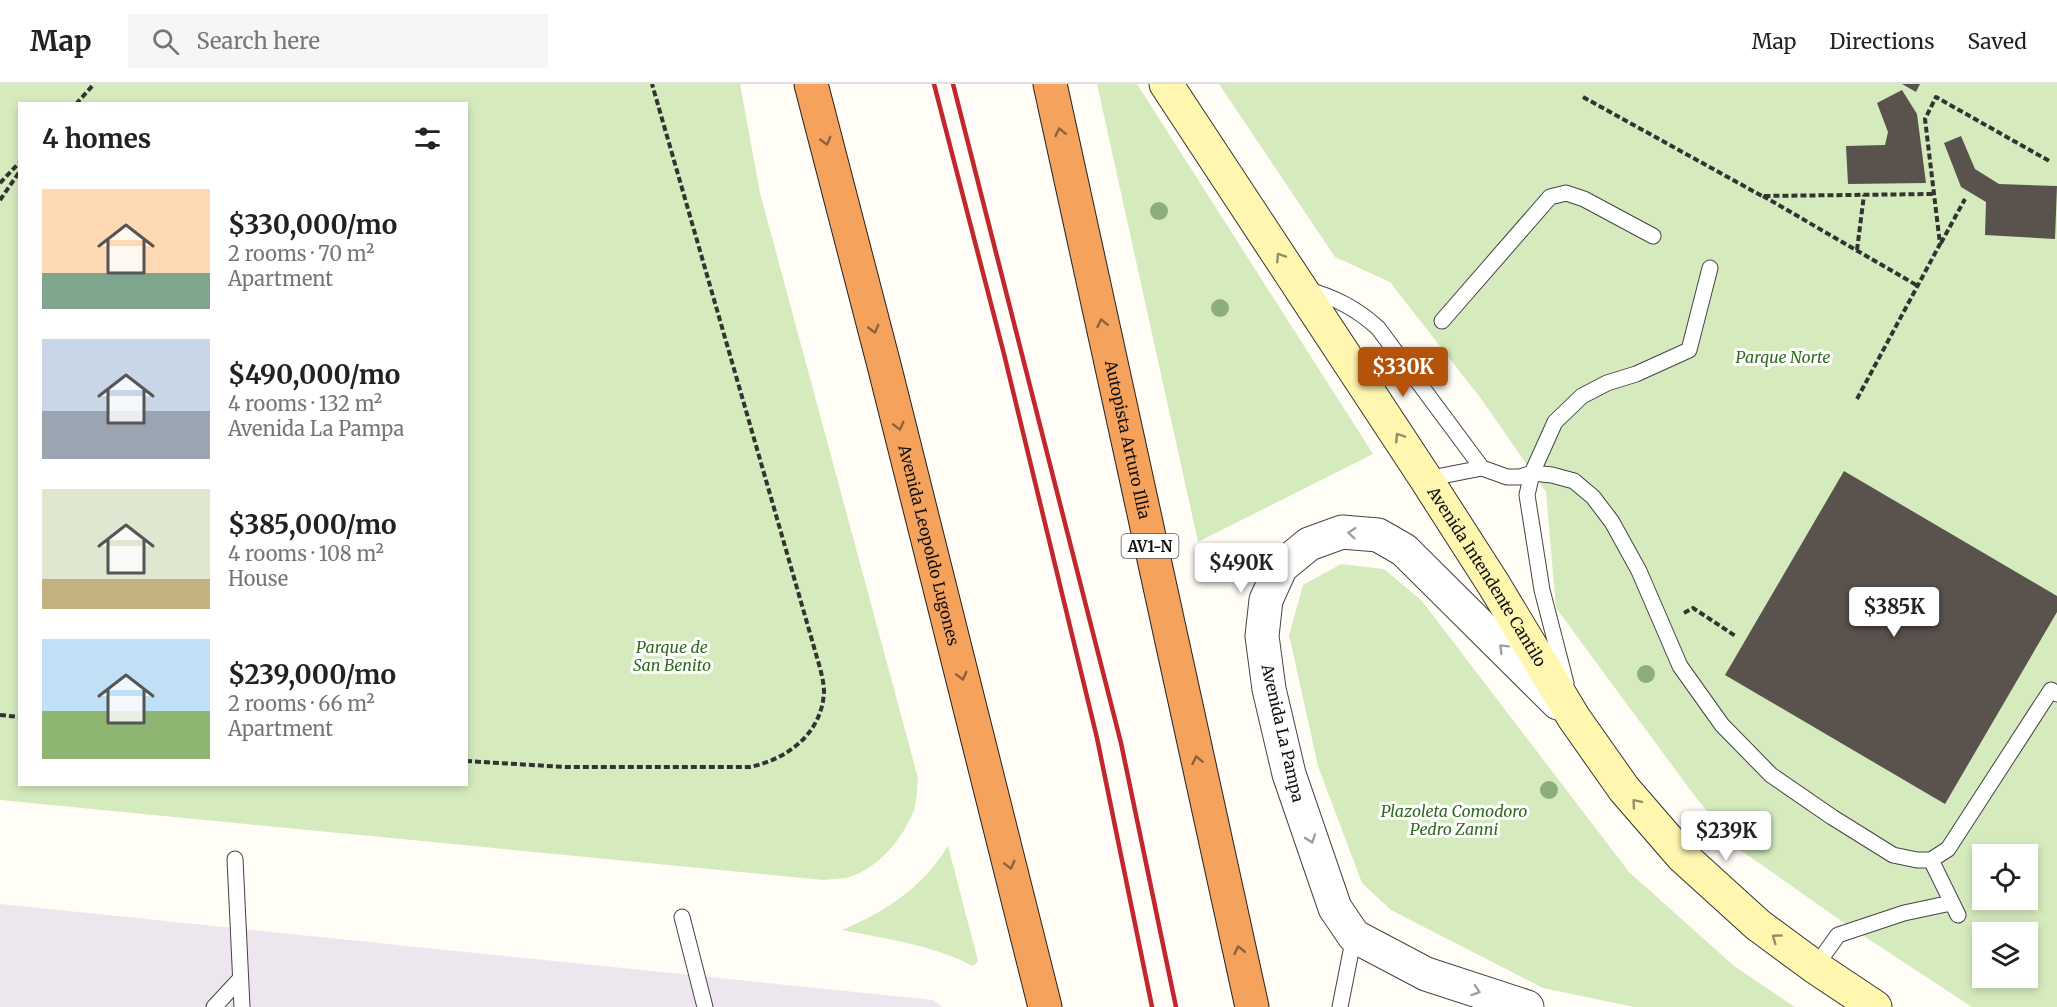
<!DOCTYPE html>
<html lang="en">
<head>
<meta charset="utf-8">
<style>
	body { margin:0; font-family:Merriweather,serif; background:#f6f6f6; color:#222; height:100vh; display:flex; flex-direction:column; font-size:22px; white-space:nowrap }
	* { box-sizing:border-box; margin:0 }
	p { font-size:20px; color:#767676 }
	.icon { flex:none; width:33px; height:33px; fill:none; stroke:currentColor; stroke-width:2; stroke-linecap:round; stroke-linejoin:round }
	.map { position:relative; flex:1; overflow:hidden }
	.drawer { position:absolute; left:18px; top:18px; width:450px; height:684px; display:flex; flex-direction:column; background:#fff; border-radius:0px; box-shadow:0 3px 9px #0003 }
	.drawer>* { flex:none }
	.controls { position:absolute; left:1972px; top:760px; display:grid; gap:12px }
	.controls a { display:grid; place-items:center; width:66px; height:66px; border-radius:0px; background:#fff; box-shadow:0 3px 9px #0003; font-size:30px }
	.price { position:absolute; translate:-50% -51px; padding:0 14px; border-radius:6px; background:#fff; color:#222; font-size:20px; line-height:39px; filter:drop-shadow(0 2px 3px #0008) }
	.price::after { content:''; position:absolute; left:50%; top:36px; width:18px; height:14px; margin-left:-9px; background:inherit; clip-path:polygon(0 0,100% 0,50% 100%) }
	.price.on { background:#b45309; color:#fff }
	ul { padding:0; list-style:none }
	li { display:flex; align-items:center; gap:18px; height:150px; padding:0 24px }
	li span { display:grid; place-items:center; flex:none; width:168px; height:120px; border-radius:0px; color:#555 }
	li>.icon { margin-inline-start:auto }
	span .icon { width:72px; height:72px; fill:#fffc; stroke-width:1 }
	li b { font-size:26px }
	h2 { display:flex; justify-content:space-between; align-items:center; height:72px; padding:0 24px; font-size:26px }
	header { display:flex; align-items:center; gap:36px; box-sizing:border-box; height:84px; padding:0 30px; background:#fff; border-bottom:2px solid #e0e0e0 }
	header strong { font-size:28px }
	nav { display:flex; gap:33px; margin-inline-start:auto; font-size:21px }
	.search { width:420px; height:54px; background:#f6f6f6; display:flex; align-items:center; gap:15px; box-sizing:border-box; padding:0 21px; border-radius:0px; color:#767676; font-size:22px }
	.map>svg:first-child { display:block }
</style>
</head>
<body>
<header>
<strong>Map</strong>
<div class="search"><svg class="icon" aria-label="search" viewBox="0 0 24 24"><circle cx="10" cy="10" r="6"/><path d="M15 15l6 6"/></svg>Search here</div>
<nav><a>Map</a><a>Directions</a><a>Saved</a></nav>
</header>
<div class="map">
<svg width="2057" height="923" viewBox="0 0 2057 923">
	<rect width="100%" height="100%" fill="#fffdf5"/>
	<!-- industrial -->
	<path fill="#eee6ef" d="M0,820L933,916L943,923H0Z"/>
	<!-- green -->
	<path fill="#d5ebbd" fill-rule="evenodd" d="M0,0H740L760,109L918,694C917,704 917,717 914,726C903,755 877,786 846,794C839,795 830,795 823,796L0,716ZM20,20H466V700H20Z
		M1097,0H1137L1373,370L1198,458Z
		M1219,0H2057V923H1972L1853,845L1736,763L1694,711L1556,524L1546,408L1482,316L1390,198L1335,173ZM1983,771H2028V816H1983ZM1983,849H2028V894H1983Z
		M1341,480L1384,485L1422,517L1629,788L1734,882L1795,923H1634L1543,904L1391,826L1362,799L1318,682L1289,551L1303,501Z
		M948,762L978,877L973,882C933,861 886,855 842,846C887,827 923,803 948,762Z"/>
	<!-- building -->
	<path fill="#5a524d" d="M1902,0H1920L1916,8Z
		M1902,6L1917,30L1926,99L1848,100L1846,62L1885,61L1888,48L1877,19Z
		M1961,52L1975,85L1999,100L2057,102L2055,155L1985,151L1986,118L1961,103L1944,59Z
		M1844,387L2057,512V528L1945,720L1725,591Z"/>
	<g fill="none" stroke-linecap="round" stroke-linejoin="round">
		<defs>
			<path id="service" d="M1305,205C1334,213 1356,224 1378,244L1482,384L1507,393H1520L1532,389L1552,391L1574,397L1593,413L1612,438L1639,487L1680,582L1722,641L1771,691L1832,733L1893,771L1917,776H1931L1948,765L2051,606L2057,610
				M1442,237L1550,113L1566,109L1584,115L1653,152
				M1426,395L1482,384
				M1566,599L1542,506L1527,411L1532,389L1555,338L1582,312L1607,299L1636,290L1689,266L1710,184
				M235,775L242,923
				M1931,776L1958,831
				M682,833L705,923
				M1815,883L1838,851L1904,829L1951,819
				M214,923L240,895
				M1340,923L1354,852"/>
			<path id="tertiary" d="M1527,923L1426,890L1354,852L1335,824L1289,690L1269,605L1262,552L1266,516L1281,483L1309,460L1342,448L1378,451L1404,466L1558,619"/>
			<g id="secondary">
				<path id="s1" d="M1166,0L1426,395L1494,501L1574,634L1624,705L1682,772L1758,841L1815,883L1875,923"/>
			</g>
			<g id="motorway">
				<path id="s2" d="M811,0L885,285L1045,923"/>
				<path id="s3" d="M1050,0L1252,923"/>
			</g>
		</defs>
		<!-- service casing -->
		<use href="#service" stroke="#444" stroke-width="17"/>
		<!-- tertiary casing -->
		<use href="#tertiary" stroke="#444" stroke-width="35"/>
		<!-- secondary casing -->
		<use href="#secondary" stroke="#333" stroke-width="35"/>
		<!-- motorway casing -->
		<use href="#motorway" stroke="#222" stroke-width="35"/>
		<!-- path -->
		<path stroke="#333" stroke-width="4" stroke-dasharray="6 3" stroke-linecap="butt" d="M1583,13L1762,112L1934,110
			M76,20L94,0
			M0,99L20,78
			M1763,112L1918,202
			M0,116L20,87
			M1941,159L1965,115
			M1857,166L1864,111
			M1857,315L1940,160L1925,35L1936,13L2051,78
			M1684,529L1693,524L1737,553
			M0,631L20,633
			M466,677L565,683H750C788,675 822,649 824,608C824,600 822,592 820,584L652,0"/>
		<!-- service -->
		<use href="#service" stroke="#fff" stroke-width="15"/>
		<!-- tertiary -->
		<use href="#tertiary" stroke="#fff" stroke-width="33"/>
		<!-- secondary -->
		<use href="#secondary" stroke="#fff6b0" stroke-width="33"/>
		<!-- motorway -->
		<use href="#motorway" stroke="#f5a25d" stroke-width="33"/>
		<!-- rail -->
		<path stroke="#c4262e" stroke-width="4.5" d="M934,0L1004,270L1097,654L1152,923
			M953,0L1121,659L1176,923"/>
	</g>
	<!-- trees -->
	<g fill="#8dad7f">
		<circle cx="1159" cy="127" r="9"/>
		<circle cx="1220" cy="224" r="9"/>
		<circle cx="1646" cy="590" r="9"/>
		<circle cx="1549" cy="706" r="9"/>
	</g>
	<!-- one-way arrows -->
	<defs><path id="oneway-chevron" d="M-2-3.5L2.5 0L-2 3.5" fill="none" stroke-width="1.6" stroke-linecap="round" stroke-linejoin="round" transform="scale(1.5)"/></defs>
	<g stroke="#8e613b">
		<use href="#oneway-chevron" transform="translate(1060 48) rotate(-102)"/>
		<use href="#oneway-chevron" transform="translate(826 57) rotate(75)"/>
		<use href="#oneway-chevron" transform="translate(1102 239) rotate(-102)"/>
		<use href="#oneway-chevron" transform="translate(874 245) rotate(75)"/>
		<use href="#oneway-chevron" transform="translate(899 342) rotate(76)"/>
		<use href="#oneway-chevron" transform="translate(962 592) rotate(76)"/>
		<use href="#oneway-chevron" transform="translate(1197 676) rotate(-102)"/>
		<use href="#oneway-chevron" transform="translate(1010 781) rotate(76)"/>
		<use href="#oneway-chevron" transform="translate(1239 866) rotate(-103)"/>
	</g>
	<g stroke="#948f68">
		<use href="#oneway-chevron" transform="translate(1280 173) rotate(-123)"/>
		<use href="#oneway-chevron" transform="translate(1399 353) rotate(-123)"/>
		<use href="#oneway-chevron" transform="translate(1636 719) rotate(-130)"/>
		<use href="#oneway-chevron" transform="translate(1776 854) rotate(-144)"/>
	</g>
	<g stroke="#a0a0a0">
		<use href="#oneway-chevron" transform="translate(1352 449) rotate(-175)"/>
		<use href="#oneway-chevron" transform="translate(1503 564) rotate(-135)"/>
		<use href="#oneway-chevron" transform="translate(1311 755) rotate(71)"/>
		<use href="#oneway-chevron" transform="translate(1476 907) rotate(18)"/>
	</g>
	<g text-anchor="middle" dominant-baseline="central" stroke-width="6" stroke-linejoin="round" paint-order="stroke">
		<!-- shield labels -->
		<rect fill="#fff" stroke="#585858" stroke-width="1.5" x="1121.5" y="450" width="57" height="24" rx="4.5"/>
		<g font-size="15" font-weight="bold" fill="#111">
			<text x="1150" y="462">AV1-N</text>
		</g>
		<!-- park labels -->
		<g font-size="16" font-style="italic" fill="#2f6b1f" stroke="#fff">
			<text x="1783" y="273">Parque Norte</text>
			<text x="672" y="563">Parque de<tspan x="672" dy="18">San Benito</tspan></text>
			<text x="1454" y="727">Plazoleta Comodoro<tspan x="1454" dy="18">Pedro Zanni</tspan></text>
		</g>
		<!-- street labels -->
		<g font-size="16" fill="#111" stroke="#fff">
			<text stroke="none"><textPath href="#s3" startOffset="364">Autopista Arturo Illia</textPath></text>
			<text stroke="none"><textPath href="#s2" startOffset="476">Avenida Leopoldo Lugones</textPath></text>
			<text stroke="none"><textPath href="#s1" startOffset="588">Avenida Intendente Cantilo</textPath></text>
			<text transform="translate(1283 649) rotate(77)">Avenida La Pampa</text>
		</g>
	</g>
</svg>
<div class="controls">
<a><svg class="icon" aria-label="locate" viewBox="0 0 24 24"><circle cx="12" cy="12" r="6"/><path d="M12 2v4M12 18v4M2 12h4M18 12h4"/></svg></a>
<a><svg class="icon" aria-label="layers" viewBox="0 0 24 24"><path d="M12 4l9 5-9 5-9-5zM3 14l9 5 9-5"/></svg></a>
</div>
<b class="price on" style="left:1403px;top:314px">$330K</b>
<b class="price" style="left:1241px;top:510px">$490K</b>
<b class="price" style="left:1894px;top:554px">$385K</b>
<b class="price" style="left:1726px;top:778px">$239K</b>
<section class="drawer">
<h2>4 homes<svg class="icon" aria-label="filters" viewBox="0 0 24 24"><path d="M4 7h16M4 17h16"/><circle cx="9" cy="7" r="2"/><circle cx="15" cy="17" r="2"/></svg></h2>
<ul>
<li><span style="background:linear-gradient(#ffd9b3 70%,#7fa58c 0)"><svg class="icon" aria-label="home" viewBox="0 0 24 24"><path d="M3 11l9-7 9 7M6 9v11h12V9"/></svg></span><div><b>$330,000/mo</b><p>2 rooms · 70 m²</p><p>Apartment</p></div></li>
<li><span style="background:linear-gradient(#c9d6e8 60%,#9aa5b1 0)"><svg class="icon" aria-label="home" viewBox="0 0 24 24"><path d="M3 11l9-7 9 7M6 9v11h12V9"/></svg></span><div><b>$490,000/mo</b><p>4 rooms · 132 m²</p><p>Avenida La Pampa</p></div></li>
<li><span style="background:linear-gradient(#dfe7d0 75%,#c2b280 0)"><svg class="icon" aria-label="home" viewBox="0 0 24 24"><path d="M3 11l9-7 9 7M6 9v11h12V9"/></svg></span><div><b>$385,000/mo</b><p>4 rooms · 108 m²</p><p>House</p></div></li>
<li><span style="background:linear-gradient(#bfe0f5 60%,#8fb573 0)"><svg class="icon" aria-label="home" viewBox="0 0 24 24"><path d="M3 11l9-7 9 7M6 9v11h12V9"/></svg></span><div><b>$239,000/mo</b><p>2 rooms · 66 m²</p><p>Apartment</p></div></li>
</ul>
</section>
</div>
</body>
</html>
